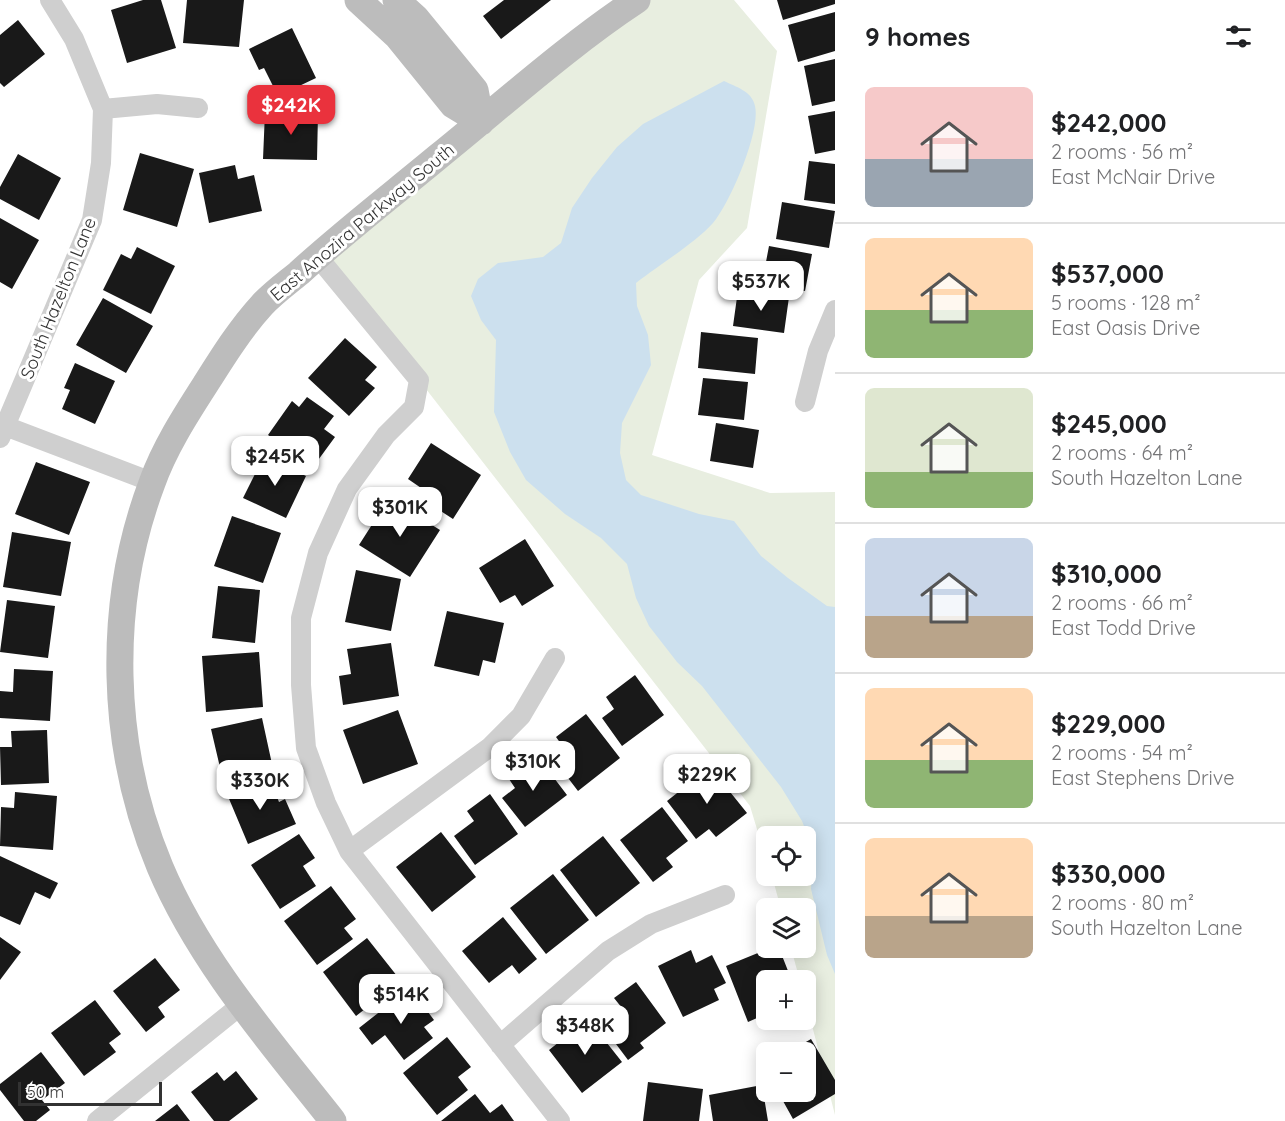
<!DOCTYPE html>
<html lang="en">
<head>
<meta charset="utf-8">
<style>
	body { margin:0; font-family:Quicksand,sans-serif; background:#f2f2f2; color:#202124; height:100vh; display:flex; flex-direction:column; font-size:22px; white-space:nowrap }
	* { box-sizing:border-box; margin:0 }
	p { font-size:20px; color:#757577 }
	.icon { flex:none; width:33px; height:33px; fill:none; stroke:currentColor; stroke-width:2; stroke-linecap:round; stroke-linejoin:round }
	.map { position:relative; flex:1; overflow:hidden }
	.drawer { display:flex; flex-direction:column; background:#fff; width:450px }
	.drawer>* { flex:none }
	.buttons { position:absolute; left:756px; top:826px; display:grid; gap:12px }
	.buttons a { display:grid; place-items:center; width:60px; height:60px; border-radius:9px; background:#fff; box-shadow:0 3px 15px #0003; font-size:30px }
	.scale { position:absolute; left:18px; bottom:15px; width:144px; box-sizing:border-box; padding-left:6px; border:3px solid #323232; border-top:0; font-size:16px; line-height:21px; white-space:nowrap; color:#323232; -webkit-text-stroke:4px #fff; paint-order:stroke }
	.price { position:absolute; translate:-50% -51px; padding:0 14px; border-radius:12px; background:#fff; color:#222; font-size:20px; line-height:39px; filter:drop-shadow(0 2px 3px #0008) }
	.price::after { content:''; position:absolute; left:50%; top:36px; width:18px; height:14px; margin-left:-9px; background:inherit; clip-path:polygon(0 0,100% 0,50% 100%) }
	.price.active { background:#ea323d; color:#fff }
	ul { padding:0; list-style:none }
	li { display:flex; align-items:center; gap:18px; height:150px; padding:0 30px }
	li+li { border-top:2px solid #e0e0e0 }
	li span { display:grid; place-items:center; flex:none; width:168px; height:120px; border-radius:9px; color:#555 }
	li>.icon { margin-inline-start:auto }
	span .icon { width:72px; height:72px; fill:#fffc; stroke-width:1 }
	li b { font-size:26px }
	h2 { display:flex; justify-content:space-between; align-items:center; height:72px; padding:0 30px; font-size:26px }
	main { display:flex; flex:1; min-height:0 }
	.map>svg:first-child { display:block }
</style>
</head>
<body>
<main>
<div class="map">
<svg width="835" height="1121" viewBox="0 0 835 1121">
	<rect width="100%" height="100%" fill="#fff"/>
	<!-- green -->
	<path fill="#e8eee0" d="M637,0H734L777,51L747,228L699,280L652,455L770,493L835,492V1115L806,1002V981H800L791,948H806V909H781L772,876H806V837H766V859L750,806L419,380L317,256Z"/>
	<!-- water -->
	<path fill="#cce0ee" d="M724,81C736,87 752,91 755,106C761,131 730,203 713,223C695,243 659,265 636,283L637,306L648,335L651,365L622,423L620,453L626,480L641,495L699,514L734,521L761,556L788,578L827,606L835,607V974L827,955L811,889L813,850L802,821L781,787L702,686L677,662L649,626L636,598L627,564L601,538L565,514L526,480L510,452L494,412L496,340L481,320L471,296L478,279L498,263L543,257L561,243L572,208L592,178L617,147L643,124Z"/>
	<!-- building -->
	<path fill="#191919" d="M143,0H161L176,48L127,63L111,10Z
		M187,0H244L239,47L183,43Z
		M504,0H551L501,39L483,16Z
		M777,0H835V4L783,20Z
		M835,12V51L798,62L788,25Z
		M18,20L45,54L4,87L0,83V35Z
		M292,28L316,78L278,96L264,68L259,70L249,49Z
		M835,59V101L812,106L804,66Z
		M835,111V150L815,154L808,116Z
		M265,112L318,113L317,160L263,159Z
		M140,153L194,169L177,227L123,210Z
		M18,154L61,178L39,220L0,199V187Z
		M809,161L835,164V204L804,200Z
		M235,165L238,179L254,175L262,211L209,223L199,173Z
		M782,202L835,211L829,248L776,239Z
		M0,218L39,240L12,289L0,282Z
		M769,246L812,254L805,291L762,283Z
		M137,247L175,266L151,314L103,290L121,254L131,259Z
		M738,290L789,297L784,333L733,326Z
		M103,298L153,326L126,373L76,345Z
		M701,332L758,338L755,374L698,368Z
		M345,338L377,367L365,380L375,388L349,416L308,378Z
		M75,363L115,381L95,424L62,409L70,390L64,388Z
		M703,378L748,382L744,420L698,415Z
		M307,397L334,416L324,429L335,437L313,467L268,435L292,401L299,407Z
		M716,423L759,430L753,468L710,461Z
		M431,443L481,475L453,519L419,497L424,490L408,479Z
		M264,456L306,476L286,518L243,498Z
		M36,462L90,482L69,535L15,514Z
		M389,498L440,530L410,577L359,545Z
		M232,516L281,533L263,583L214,566Z
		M12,532L71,542L61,596L3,587Z
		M525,539L554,586L522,606L515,595L500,603L479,568Z
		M356,570L401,579L391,631L345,622Z
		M218,586L260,590L255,643L212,638Z
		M7,600L55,606L48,658L0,652Z
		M447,611L504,623L495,663L483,660L479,676L434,666Z
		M391,643L399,696L343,705L339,676L351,674L347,649Z
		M259,652L263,707L206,712L202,656Z
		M14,669L53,671L50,721L0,718V691L13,692Z
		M635,675L664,715L622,746L602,718L614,709L606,697Z
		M398,710L418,764L363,784L343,730Z
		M586,714L620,758L578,791L552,757L564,748L556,737Z
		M262,718L272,764L222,776L211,729Z
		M47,730L49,783L1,785L0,747H12L11,731Z
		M538,757L567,795L525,827L502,798L515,788L509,779Z
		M710,767L747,813L716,837L709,829L696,839L667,801Z
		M269,777L279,802L285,799L296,824L248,844L227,794Z
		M15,792L57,796L53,850L0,846L1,807L14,808Z
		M490,794L518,834L475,865L454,836L474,821L467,811Z
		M662,807L688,841L666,858L673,867L653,882L620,840Z
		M441,832L476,877L432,912L396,867Z
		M299,834L315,858L303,866L316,886L280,909L251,865Z
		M603,836L640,883L596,917L560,870Z
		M0,856L58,883L50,899L35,892L20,925L0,916Z
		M553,874L589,920L546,954L510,908Z
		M331,886L356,919L344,928L353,939L317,965L284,921Z
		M503,917L537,959L519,974L512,965L489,983L462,951Z
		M0,937L21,952L0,980Z
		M367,938L401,981L356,1016L323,972Z
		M770,948H779L792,981H766V1014L748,1022L726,966Z
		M691,950L696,963L712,955L726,983L714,989L719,1000L683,1017L658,966Z
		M155,958L180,990L158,1007L165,1017L146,1032L113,991Z
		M636,982L666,1023L640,1043L644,1048L628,1060L601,1024L622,1008L614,998Z
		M410,988L434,1020L424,1027L433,1038L404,1060L385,1035L372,1045L359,1028Z
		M95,1000L121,1034L109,1043L116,1052L84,1076L51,1033Z
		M588,1019L622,1062L582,1093L549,1050Z
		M447,1037L471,1067L458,1077L468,1090L437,1115L403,1073Z
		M811,1039L835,1080V1094L793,1119L778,1092H806V1053H787Z
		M41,1052L65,1083L42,1100L50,1110L36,1121H24L0,1090V1084Z
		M236,1071L258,1099L229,1121H214L191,1092L217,1072L224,1081Z
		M648,1082L703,1089L699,1121H643Z
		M762,1085L768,1121H713L709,1095Z
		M475,1094L490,1113L502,1104L514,1121H441Z
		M177,1104L190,1121H155Z"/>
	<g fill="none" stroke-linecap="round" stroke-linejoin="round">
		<!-- street -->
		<path stroke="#cfcfcf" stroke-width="20" d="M103,109L157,104L198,108
			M317,256L419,380L414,407L386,435L347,489L318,553L301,618V685L306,748L326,803L349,851L560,1121
			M805,402L818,351L835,310
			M0,424L152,482
			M0,438L92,220L101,163L103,109L74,39L50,0
			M349,851L490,747L521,716L555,658
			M500,1045L608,951L651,924L725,895
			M97,1121L241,1005"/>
		<!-- secondary -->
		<path stroke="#bcbcbc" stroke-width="27" d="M358,0L397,36L453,105L481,122
			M396,0L416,18L475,90L481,122
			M333,1121C270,1041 200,962 160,867C110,748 106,605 152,483C164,449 185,416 205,385C222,358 240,329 262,305C273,293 287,283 299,273C344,232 392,195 439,156C502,105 570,44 637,0"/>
	</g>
	<g text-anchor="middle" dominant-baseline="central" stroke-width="6" stroke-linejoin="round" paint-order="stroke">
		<!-- street labels -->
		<g font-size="18" fill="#323232" stroke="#fff">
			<text transform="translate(362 222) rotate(-40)">East Anozira Parkway South</text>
			<text transform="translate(58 298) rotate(-68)">South Hazelton Lane</text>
		</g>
	</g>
</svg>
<div class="buttons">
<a><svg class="icon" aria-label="locate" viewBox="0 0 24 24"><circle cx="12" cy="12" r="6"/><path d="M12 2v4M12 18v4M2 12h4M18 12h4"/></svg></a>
<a><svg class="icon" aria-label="layers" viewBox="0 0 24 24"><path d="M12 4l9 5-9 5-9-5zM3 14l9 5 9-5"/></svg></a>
<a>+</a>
<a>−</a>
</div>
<div class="scale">50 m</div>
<b class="price active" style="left:291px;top:136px">$242K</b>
<b class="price" style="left:761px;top:312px">$537K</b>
<b class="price" style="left:275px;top:487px">$245K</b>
<b class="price" style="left:400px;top:538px">$301K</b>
<b class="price" style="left:533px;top:792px">$310K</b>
<b class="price" style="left:707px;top:805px">$229K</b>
<b class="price" style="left:260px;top:811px">$330K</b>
<b class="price" style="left:401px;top:1025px">$514K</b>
<b class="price" style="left:585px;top:1056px">$348K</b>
</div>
<section class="drawer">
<h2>9 homes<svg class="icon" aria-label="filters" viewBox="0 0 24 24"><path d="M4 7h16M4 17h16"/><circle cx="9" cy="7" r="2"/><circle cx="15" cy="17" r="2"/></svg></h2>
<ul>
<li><span style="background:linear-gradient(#f6c9c9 60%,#9aa5b1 0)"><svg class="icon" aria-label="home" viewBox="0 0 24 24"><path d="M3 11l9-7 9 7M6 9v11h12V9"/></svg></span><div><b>$242,000</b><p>2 rooms · 56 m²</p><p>East McNair Drive</p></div></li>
<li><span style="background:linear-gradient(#ffd9b3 60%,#8fb573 0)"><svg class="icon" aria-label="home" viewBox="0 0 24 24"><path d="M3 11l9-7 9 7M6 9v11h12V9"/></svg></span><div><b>$537,000</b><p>5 rooms · 128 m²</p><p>East Oasis Drive</p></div></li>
<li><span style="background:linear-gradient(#dfe7d0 70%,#8fb573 0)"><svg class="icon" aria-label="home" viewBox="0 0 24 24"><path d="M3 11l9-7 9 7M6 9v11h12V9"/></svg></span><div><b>$245,000</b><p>2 rooms · 64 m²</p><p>South Hazelton Lane</p></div></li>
<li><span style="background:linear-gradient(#c9d6e8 65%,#b9a48a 0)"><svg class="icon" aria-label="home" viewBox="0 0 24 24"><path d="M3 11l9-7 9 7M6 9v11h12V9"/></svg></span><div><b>$310,000</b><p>2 rooms · 66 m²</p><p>East Todd Drive</p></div></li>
<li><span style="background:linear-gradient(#ffd9b3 60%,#8fb573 0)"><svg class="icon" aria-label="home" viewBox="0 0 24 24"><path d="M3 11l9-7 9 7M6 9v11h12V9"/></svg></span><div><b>$229,000</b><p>2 rooms · 54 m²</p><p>East Stephens Drive</p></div></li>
<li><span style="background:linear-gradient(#ffd9b3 65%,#b9a48a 0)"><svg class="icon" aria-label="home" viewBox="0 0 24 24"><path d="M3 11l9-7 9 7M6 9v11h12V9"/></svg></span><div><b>$330,000</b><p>2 rooms · 80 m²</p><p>South Hazelton Lane</p></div></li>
</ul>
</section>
</main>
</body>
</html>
